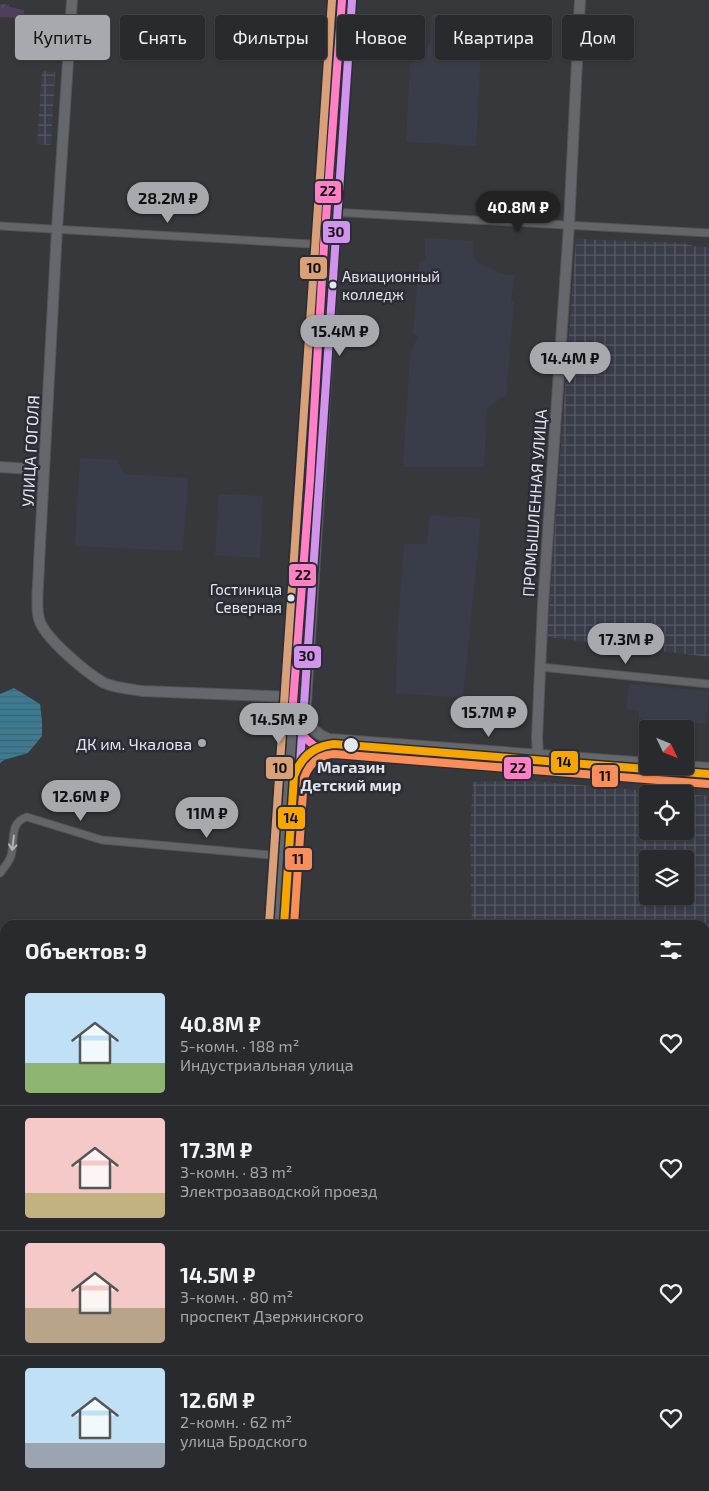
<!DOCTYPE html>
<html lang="ru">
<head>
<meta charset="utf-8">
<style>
	body { margin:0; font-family:"Exo 2",sans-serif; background:#353639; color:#f1f3f6; height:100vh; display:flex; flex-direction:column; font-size:19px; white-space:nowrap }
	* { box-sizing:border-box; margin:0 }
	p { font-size:16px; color:#a5a7aa }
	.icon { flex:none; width:28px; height:28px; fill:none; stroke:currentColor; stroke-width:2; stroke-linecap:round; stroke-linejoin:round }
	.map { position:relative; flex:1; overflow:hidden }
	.sheet { position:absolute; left:0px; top:920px; width:710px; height:571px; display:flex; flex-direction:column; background:#292a2d; border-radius:15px 15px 0 0; box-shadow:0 1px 4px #0004,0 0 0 1px #454649 }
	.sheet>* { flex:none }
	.hud { position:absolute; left:15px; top:15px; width:680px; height:45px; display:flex; gap:10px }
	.needle { width:32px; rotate:133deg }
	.fabs { position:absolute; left:639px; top:720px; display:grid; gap:10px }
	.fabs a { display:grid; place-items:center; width:55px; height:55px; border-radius:5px; background:#292a2d; box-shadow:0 1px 4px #0004,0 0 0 1px #454649; font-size:25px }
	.price { position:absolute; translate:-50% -42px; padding:0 11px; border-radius:18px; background:#a7a9ae; color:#111; font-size:16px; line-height:32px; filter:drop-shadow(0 1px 2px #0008) }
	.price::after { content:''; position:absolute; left:50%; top:30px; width:15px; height:11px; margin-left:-8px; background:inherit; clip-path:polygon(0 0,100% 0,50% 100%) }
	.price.active { background:#222; color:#fff }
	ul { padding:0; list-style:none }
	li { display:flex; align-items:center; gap:15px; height:125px; padding:0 25px }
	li+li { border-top:1px solid #454649 }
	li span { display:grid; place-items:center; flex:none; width:140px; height:100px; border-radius:5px; color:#555 }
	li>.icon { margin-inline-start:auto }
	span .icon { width:60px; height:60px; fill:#fffc; stroke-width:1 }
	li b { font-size:21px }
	h2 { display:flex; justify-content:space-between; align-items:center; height:60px; padding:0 25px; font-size:21px }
	.tag { padding:0 18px; border-radius:5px; background:#292a2d; box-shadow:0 1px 4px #0004,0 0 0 1px #454649; font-size:18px; line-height:45px }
	.tag.active { background:#a7a9ae; color:#111 }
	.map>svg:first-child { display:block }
</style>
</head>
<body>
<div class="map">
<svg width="709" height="1491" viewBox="0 0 709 1491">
	<defs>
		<pattern id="industrial-grid" width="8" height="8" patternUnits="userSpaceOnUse" patternTransform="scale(1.25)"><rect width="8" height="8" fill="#383d49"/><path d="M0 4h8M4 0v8" fill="none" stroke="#555963"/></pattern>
		<pattern id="wetland-marsh" width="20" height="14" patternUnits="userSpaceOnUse" patternTransform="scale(1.25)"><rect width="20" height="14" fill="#503f5b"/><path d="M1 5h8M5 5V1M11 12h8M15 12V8" fill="none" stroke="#695b73"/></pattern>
		<pattern id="park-crowns" width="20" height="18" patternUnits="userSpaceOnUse" patternTransform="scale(1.25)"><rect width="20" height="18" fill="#503f5b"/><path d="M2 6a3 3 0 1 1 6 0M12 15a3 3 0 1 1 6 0" fill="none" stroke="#695b73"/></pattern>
		<pattern id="water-rules" width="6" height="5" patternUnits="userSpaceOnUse" patternTransform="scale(1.25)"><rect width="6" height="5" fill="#3d7b92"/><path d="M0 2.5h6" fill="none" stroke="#406370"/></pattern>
	</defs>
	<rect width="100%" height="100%" fill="#37383c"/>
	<!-- built -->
	<path fill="#383d49" d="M432,14L483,15L476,146L406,142L410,63L424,55L430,42Z
		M425,238L474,241L473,258L479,263L502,274L515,275L511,301L514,302L506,395L487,408L484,467H403L410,353L418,337L413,333L419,263L425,259Z
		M80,458L117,460L124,474L188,478L183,551L75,546Z
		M219,494L263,496L260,558L215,555Z
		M430,515L481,518L463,698L396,693L398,622L404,544H427Z
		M629,684L709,691L706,724L639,719V711L626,709Z"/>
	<!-- industrial -->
	<path fill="url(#industrial-grid)" fill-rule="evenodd" d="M42,71L55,72L51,145L37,144Z
		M576,239L682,243L698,247H709V657L547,637Z
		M520,780L709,796V1123H705V925H472L470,830L473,782ZM648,794H685V831H648ZM648,859H685V896H648Z
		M705,1128H709V1491H452V1486H705Z"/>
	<!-- wetland -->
	<path fill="url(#wetland-marsh)" d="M0,1022L5,1023V1067L0,1068Z"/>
	<!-- park -->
	<path fill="url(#park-crowns)" d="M0,4L9,5V7L24,10V18L0,17Z
		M5,1464V1486H226V1491H0V1466Z"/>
	<!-- water -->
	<path fill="url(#water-rules)" d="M14,688L40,704L42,721V736L28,753L4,760L0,763V694Z"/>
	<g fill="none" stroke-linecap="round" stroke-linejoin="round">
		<defs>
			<path id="street" d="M332,212L709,233
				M0,226L329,245
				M540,667L709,684
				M0,873C4,868 9,862 11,856C15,841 9,822 27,817L102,840L270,855L284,851
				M0,1179H5
				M0,1246H5
				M0,1308H5
				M0,1371H5
				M0,1452L5,1449
				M353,1491V1486"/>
			<path id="secondary" d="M72,0L57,229L39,564C39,579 35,606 39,619C44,638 87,673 104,683C116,688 129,689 142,691L294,697
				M0,467L44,470
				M306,716C310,728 317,735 329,739L648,763
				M303,735L313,746L329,753L709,783
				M684,766L709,768
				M539,769L537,738L543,605L569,225L580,0
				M303,775C309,763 316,756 329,753
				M279,925L342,0
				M292,925L350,0
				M0,1127H5
				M0,1137L5,1138
				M242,1491V1486
				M251,1491V1486"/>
		</defs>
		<!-- street casing -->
		<use href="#street" stroke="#535458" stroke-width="9"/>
		<!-- secondary casing -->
		<use href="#secondary" stroke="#535458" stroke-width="12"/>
		<!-- street -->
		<use href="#street" stroke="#636568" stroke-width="7"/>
		<!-- secondary -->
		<use href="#secondary" stroke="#64686d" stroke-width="10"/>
		<!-- rail -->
		<path stroke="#727476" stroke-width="2" stroke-dasharray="10 5" stroke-linecap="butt" d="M705,1026H709
			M459,1491V1486"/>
		<defs>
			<path id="bus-1" d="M342,0L324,245L310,480L293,703C292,728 307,745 329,753L709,783"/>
			<path id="bus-2" d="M298,782C306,765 316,756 333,748
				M289,925L352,1"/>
			<path id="bus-3" d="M269,924L332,0"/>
		</defs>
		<!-- bus-1 casing -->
		<use href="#bus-1" stroke="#2a2d35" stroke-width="11"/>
		<!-- bus-2 casing -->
		<use href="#bus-2" stroke="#2a2d35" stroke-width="11"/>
		<!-- bus-3 casing -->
		<use href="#bus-3" stroke="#2a2d35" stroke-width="11"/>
		<!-- bus-1 -->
		<use href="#bus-1" stroke="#ff80c5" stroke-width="8"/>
		<!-- bus-2 -->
		<use href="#bus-2" stroke="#d193ec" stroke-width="8"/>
		<!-- bus-3 -->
		<use href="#bus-3" stroke="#d9a179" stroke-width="8"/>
		<defs>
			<path id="tram-1" d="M284,925L294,776C301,757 314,746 334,744L709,774"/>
			<path id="tram-2" d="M294,925L304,778C309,764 319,755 334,754L708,784"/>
		</defs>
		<!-- tram-1 casing -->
		<use href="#tram-1" stroke="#2a2d35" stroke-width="11"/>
		<!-- tram-2 casing -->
		<use href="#tram-2" stroke="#2a2d35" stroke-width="11"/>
		<!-- tram-1 -->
		<use href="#tram-1" stroke="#f7a600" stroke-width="8"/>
		<!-- tram-2 -->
		<use href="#tram-2" stroke="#fa8e5a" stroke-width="8"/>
	</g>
	<!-- one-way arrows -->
	<defs><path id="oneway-shaft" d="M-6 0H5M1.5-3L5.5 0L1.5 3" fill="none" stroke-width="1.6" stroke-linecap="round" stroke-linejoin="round" transform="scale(1.25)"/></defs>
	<use stroke="#b0b2b7" href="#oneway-shaft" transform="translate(13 843) rotate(97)"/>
	<!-- markers -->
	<g fill="#e4e6eb" stroke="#2a2d35" stroke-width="2">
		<circle cx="333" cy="285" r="4.5"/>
		<circle cx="291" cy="598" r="4.5"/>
		<circle cx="351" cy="745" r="8"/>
	</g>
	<circle fill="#a7a9ae" stroke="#2a2d35" stroke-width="2" cx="202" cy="743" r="5"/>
	<g text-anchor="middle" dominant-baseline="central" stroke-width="5" stroke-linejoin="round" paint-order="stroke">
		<!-- bus labels -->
		<g font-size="15" fill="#e4e6eb" stroke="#2a2d35" text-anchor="start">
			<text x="342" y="276">Авиационный<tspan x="342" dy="18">колледж</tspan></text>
			<text x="282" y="589" text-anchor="end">Гостиница<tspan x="282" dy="18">Северная</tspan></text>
		</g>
		<!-- street labels -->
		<g font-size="16" fill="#e4e6eb" stroke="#2a2d35">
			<text transform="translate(30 451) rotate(-87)">УЛИЦА ГОГОЛЯ</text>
			<text transform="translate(534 503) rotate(-86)">ПРОМЫШЛЕННАЯ УЛИЦА</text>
		</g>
		<!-- poi labels -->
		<g font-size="16" fill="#e4e6eb" stroke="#2a2d35" text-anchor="end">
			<text x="192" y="743">ДК им. Чкалова</text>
		</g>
		<!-- stop labels -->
		<g font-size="16" font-weight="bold" fill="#e4e6eb" stroke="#2a2d35">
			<text x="351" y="766">Магазин<tspan x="351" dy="18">Детский мир</tspan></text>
		</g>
	</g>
	<g stroke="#2a2d35" stroke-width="2">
		<rect x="314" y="180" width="28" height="24" rx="5" fill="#ff80c5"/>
		<rect x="322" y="220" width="29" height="24" rx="5" fill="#d193ec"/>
		<rect x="299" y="256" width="29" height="24" rx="5" fill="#d9a179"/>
		<rect x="288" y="563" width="29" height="24" rx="5" fill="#ff80c5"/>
		<rect x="293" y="645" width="29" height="24" rx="5" fill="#d193ec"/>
		<rect x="550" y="750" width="29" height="24" rx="5" fill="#f7a600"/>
		<rect x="265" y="756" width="29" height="24" rx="5" fill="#d9a179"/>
		<rect x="503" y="756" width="29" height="24" rx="5" fill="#ff80c5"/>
		<rect x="591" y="764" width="28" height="24" rx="5" fill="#fa8e5a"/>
		<rect x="277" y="806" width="29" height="24" rx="5" fill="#f7a600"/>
		<rect x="284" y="847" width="29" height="24" rx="5" fill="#fa8e5a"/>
	</g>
	<g font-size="14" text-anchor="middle" font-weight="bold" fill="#111">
		<text x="328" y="196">22</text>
		<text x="336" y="237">30</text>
		<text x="314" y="273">10</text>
		<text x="303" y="580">22</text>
		<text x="307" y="661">30</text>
		<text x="564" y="767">14</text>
		<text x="280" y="773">10</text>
		<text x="518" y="773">22</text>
		<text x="605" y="781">11</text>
		<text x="291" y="823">14</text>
		<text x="298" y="864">11</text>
	</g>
</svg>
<div class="fabs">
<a><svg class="needle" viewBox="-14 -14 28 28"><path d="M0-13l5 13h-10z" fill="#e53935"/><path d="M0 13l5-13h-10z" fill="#a5a7aa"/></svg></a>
<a><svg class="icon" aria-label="locate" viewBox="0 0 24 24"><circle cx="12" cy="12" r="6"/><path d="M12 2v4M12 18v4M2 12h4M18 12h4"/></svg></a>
<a><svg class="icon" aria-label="layers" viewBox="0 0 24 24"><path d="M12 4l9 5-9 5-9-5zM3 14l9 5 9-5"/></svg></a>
</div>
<b class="price" style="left:168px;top:224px">28.2M ₽</b>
<b class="price active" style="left:518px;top:233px">40.8M ₽</b>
<b class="price" style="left:340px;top:357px">15.4M ₽</b>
<b class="price" style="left:570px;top:384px">14.4M ₽</b>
<b class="price" style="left:626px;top:665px">17.3M ₽</b>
<b class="price" style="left:489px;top:738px">15.7M ₽</b>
<b class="price" style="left:279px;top:745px">14.5M ₽</b>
<b class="price" style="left:81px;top:822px">12.6M ₽</b>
<b class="price" style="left:207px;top:839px">11M ₽</b>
<div class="hud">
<a class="tag active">Купить</a>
<a class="tag">Снять</a>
<a class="tag">Фильтры</a>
<a class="tag">Новое</a>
<a class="tag">Квартира</a>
<a class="tag">Дом</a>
</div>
<section class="sheet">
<h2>Объектов: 9<svg class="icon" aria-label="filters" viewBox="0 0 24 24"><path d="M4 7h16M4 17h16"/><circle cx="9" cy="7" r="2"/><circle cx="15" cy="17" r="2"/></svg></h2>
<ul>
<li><span style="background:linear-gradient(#bfe0f5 70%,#8fb573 0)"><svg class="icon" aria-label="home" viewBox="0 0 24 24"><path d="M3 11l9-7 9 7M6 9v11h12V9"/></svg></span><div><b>40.8M ₽</b><p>5-комн. · 188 m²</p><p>Индустриальная улица</p></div><svg class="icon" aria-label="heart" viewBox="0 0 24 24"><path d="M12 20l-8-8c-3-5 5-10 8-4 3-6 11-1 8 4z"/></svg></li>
<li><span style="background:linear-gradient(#f6c9c9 75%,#c2b280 0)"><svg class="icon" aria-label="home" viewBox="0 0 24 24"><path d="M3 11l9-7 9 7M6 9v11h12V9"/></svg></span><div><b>17.3M ₽</b><p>3-комн. · 83 m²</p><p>Электрозаводской проезд</p></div><svg class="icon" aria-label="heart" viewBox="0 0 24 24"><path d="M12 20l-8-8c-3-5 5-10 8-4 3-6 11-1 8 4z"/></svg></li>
<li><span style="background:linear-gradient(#f6c9c9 65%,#b9a48a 0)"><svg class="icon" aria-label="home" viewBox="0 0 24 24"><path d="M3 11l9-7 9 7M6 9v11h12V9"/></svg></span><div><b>14.5M ₽</b><p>3-комн. · 80 m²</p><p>проспект Дзержинского</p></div><svg class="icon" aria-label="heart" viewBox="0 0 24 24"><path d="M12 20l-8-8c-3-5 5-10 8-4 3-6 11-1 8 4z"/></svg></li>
<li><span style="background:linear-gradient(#bfe0f5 75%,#9aa5b1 0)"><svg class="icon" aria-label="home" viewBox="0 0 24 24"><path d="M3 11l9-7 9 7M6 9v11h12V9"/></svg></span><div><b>12.6M ₽</b><p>2-комн. · 62 m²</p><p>улица Бродского</p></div><svg class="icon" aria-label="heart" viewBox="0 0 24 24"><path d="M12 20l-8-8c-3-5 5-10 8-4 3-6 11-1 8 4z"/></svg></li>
</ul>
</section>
</div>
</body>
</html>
